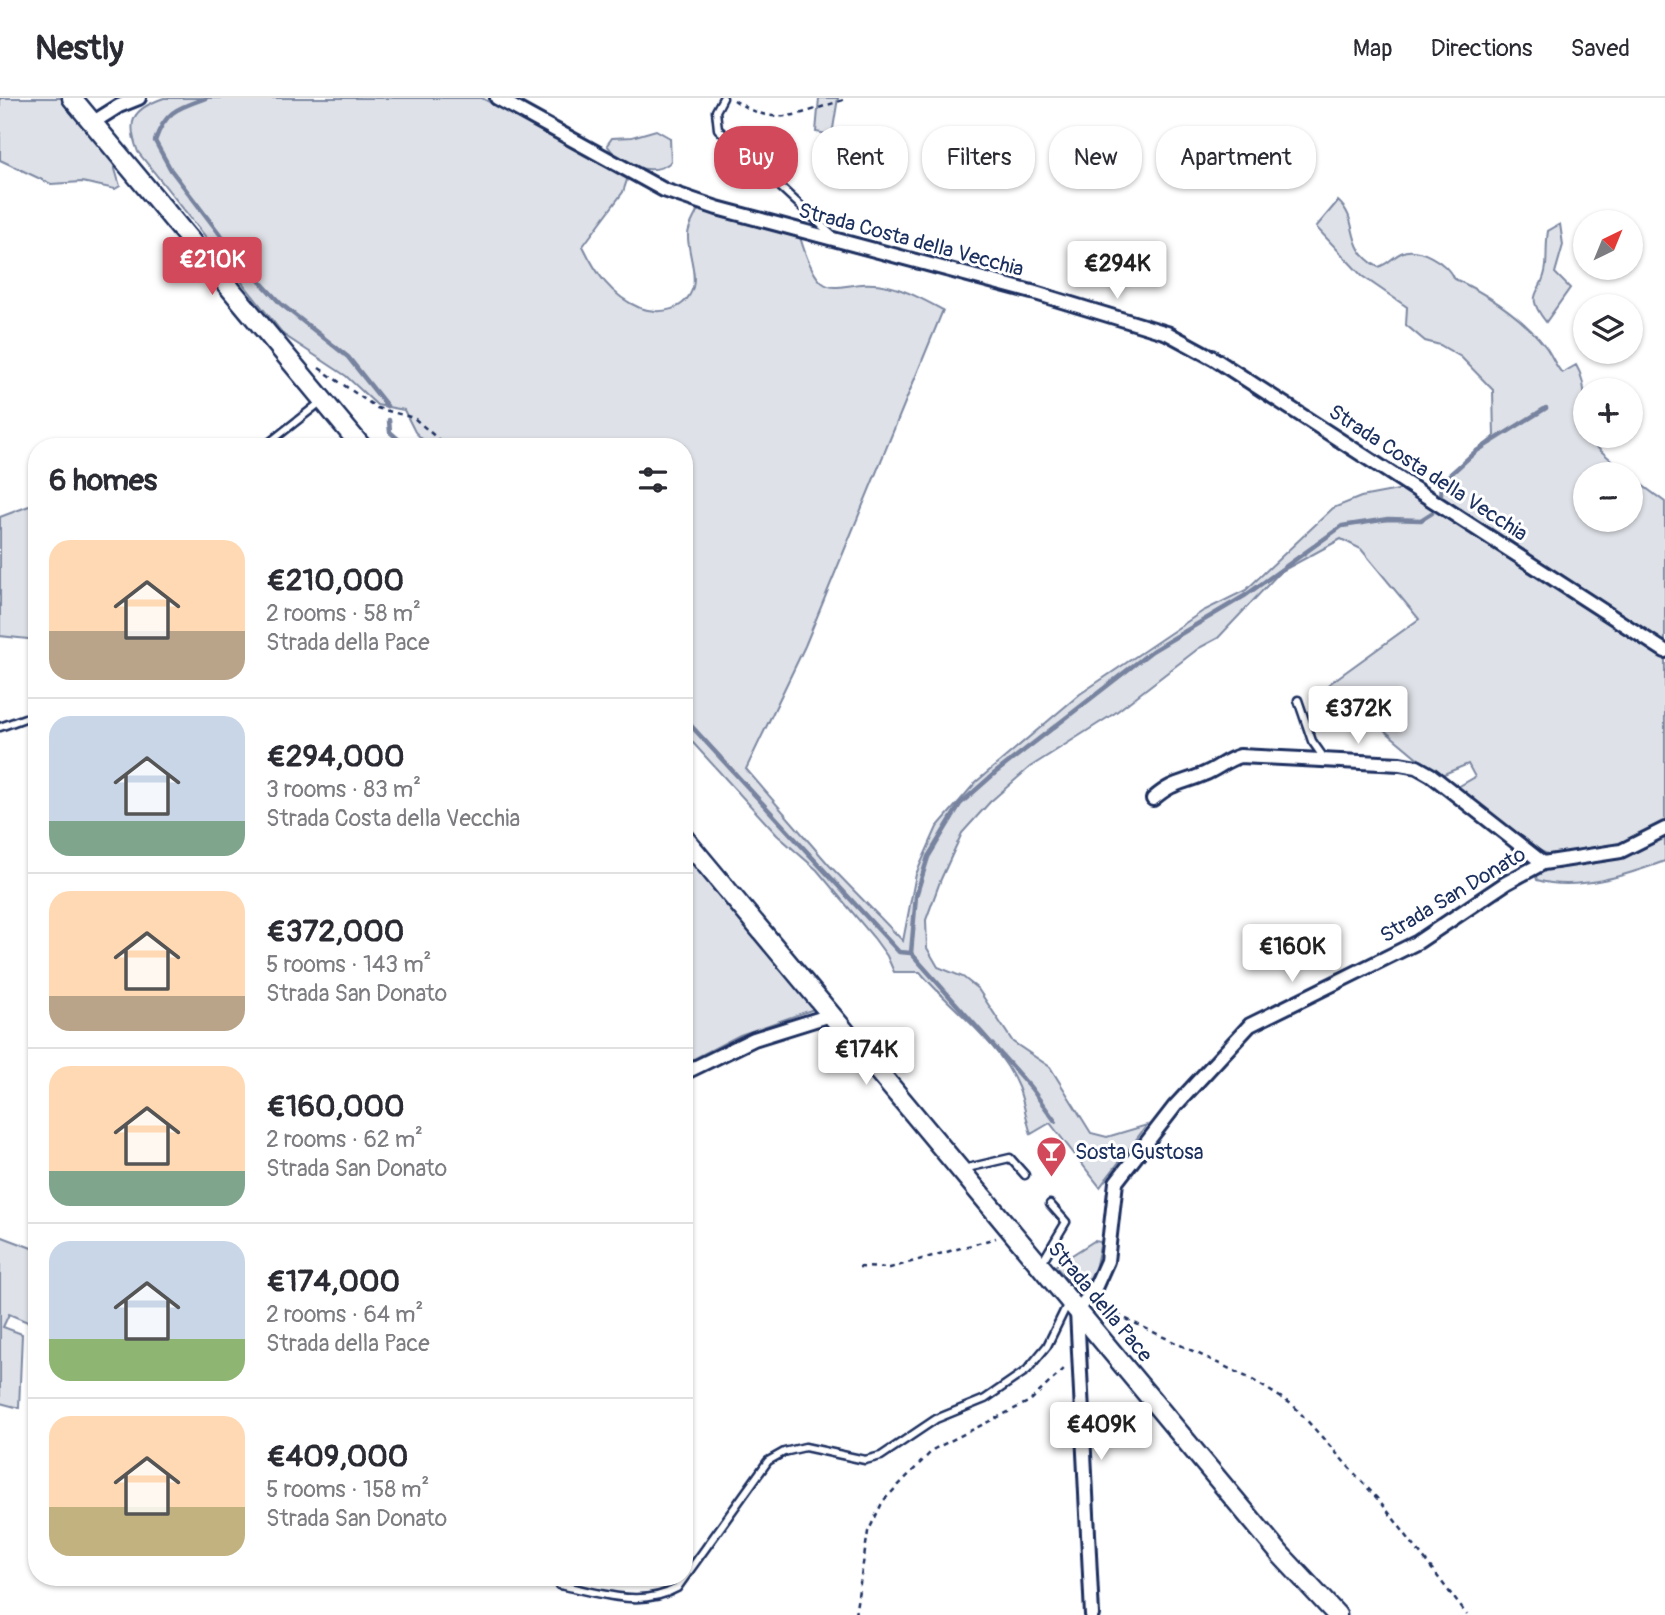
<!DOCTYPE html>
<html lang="en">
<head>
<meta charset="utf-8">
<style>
	body { margin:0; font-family:Pangolin,sans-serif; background:#f7f7f7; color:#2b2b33; height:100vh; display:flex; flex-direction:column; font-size:26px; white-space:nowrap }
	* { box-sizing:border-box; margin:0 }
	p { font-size:23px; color:#7c7c81 }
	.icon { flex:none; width:38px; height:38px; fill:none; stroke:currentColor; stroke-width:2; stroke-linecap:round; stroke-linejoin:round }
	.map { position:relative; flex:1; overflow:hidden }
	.details { position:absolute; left:28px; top:340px; width:665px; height:1148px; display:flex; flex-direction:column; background:#fff; border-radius:28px; box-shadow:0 2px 5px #0004 }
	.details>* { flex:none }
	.hud { position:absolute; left:714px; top:28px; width:665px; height:63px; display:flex; gap:14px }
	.needle { width:46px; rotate:43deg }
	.tools { position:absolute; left:1573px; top:112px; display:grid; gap:14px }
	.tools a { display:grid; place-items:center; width:70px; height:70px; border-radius:50%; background:#fff; box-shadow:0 2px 5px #0004; font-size:35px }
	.price { position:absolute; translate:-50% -60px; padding:0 16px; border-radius:7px; background:#fff; color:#222; font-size:23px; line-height:46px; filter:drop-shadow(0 2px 4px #0008) }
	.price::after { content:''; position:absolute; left:50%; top:42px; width:21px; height:16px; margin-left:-10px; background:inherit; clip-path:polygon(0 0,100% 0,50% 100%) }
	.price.current { background:#d1495b; color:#fff }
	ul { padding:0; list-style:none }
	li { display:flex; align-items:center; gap:21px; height:175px; padding:0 21px }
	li+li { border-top:2px solid #e1e1e2 }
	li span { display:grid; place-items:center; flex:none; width:196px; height:140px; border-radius:21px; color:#555 }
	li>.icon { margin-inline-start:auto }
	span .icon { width:84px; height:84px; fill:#fffc; stroke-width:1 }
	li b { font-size:30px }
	h2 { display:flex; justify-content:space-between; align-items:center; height:84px; padding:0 21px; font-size:30px }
	.chip { padding:0 24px; border-radius:28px; background:#fff; box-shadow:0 2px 5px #0004; font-size:24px; line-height:63px }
	.chip.current { background:#d1495b; color:#fff }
	header { display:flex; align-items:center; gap:42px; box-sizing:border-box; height:98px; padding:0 35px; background:#fff; border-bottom:2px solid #e1e1e2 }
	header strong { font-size:33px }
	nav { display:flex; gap:38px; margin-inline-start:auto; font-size:24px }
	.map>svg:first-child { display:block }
</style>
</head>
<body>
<header>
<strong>Nestly</strong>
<nav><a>Map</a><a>Directions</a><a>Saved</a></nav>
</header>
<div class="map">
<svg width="1665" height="1517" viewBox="0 0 1665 1517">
	<rect width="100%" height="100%" fill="#fff"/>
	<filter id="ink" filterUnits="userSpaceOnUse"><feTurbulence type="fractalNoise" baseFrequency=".0143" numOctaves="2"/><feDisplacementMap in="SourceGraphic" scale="14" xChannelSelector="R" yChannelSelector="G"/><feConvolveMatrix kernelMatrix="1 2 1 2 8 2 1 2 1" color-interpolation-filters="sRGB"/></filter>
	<g filter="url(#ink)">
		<!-- green -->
		<path fill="#dee1e7" stroke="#7c88a2" stroke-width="2" d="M0,0H65L112,61L120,88L115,91L82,84L51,86L0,62Z
			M164,0H482L628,79L623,94L583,148C596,175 611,198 640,210C660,217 686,213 693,189C697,174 687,152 688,136C689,127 695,119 698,111L800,139C824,219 837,176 888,188C908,193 926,203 943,212L805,548L746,671L829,767L903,843L916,776L937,729L976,684L1080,596L1203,513L1246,492L1333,410L1361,399L1403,391L1665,560V728C1641,739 1578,767 1552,758C1518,745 1485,712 1456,690L1475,679L1468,666L1439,678L1329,586L1419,521L1361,451L1341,441L1280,474L1218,540L1199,550L1115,615L1030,669L990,704L962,735L941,781L926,822L927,850L938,869L963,879L978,891L1013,944L1050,969L1091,1035L1107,1039L1147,1027L1100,1089L1050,1025L1031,1036C1026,1021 1024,1003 1018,989C999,943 951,911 920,874H894L887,858L874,840L817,772L777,737L684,635V348H429L415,334L404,312L377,307L346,278L284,237L138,54C126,23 132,11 164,0Z
			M819,0H838L832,37L816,34Z
			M656,32L670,40L671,64C651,80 620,67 607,47L612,40L632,39Z
			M1338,103C1361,123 1343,149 1378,169C1389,166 1392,159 1401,155C1417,147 1448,165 1453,180C1487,196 1522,219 1545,248C1552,257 1554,266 1562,275L1576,267C1586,283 1586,304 1584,323L1575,330L1627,376H1586V422H1631V379L1665,404V544L1439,397L1440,383L1494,339L1493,292L1461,259L1440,247L1425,243L1406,227L1407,209L1362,178L1316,129Z
			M1560,126L1563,147L1555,175L1570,190L1546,224C1522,193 1543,198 1546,168C1547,157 1546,145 1548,133Z
			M37,405V542L0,538V419Z
			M1665,736V763C1627,777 1576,794 1537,782L1535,775L1549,767Z
			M684,753L817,910L740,937L684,966Z
			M0,1138L37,1152V1228L9,1216L3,1229L22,1236L19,1310L0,1305Z
			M1094,1143L1101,1144L1095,1171L1085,1188L1076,1191L1055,1168Z"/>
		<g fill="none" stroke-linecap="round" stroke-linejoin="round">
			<!-- stream -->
			<path stroke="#77839f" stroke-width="4.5" d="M206,0C178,10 165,13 155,43L171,72L238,160L281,206L348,259L387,308
				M389,322L390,334L406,348
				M1441,398V385L1475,354L1546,310
				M684,620L899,854L911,855
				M1055,1023L1031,990L911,855L916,798L928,759L960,706L995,675L1152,553L1246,497L1342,428L1388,421L1421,422L1432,415"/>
			<defs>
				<path id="lane" d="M723,0L716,13L718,31L833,138
					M265,348L322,303
					M1298,602L1312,643L1324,660
					M0,629L25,620H37
					M963,1071L1010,1060L1025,1077
					M1041,1166L1066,1124L1050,1106
					M559,1487C598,1494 640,1511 677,1490L768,1363L784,1354L805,1349L865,1362L881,1358L936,1321L985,1301L1027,1272L1047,1248L1068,1205"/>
				<path id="street" d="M497,0L664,92L717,110L1032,194L1167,235L1213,260L1665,553
					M92,25L119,8L139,0
					M1153,701C1174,683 1181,686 1204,676C1217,671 1226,662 1240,658L1400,666L1417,669L1431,677L1543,765
					M684,975L754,941L831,917
					M1092,1517L1077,1213L1094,1192L1107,1163L1116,1084L1175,1008L1250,927L1418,844L1506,785L1543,765L1621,753L1665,731"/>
				<path id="secondary" d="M72,0L361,348
					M684,740L1281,1457L1337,1517"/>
			</defs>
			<!-- lane casing -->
			<use href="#lane" stroke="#1b2f5e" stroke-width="11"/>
			<!-- street casing -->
			<use href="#street" stroke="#1b2f5e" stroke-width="18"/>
			<!-- secondary casing -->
			<use href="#secondary" stroke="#1b2f5e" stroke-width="23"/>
			<!-- path -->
			<path stroke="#1b2f5e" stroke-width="2.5" stroke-dasharray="5 5" stroke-linecap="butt" d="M734,2C778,32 801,14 847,1
				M319,270L377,310L414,320L446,348
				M859,1169L890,1170L996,1140
				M1099,1208L1251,1281L1293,1307L1383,1407L1467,1517
				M855,1517L868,1434L883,1403L934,1351L1030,1303L1065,1270"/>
			<!-- lane -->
			<use href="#lane" stroke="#fff" stroke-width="6"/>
			<!-- street -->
			<use href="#street" stroke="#fff" stroke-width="12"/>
			<!-- secondary -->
			<use href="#secondary" stroke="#fff" stroke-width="18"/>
		</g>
	</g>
	<!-- icons -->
	<defs>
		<symbol id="bar-pin" viewBox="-11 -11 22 30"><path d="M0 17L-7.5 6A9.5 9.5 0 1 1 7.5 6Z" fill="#d1495b" stroke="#fff"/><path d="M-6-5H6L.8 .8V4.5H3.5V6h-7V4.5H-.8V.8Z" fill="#fff"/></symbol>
	</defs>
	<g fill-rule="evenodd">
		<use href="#bar-pin" x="1034" y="1036" width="35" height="47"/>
	</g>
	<g text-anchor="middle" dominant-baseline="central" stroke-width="6" stroke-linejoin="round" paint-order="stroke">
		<!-- street labels -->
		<g font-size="21" fill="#1b2f5e" stroke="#fff">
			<text transform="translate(911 142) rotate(15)">Strada Costa della Vecchia</text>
			<text transform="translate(1428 375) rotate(33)">Strada Costa della Vecchia</text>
			<text transform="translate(1453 797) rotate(-31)">Strada San Donato</text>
			<text transform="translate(1100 1204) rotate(50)">Strada della Pace</text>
		</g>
		<!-- poi labels -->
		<g font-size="21" fill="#1b2f5e" stroke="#fff" text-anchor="start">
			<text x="1075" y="1054">Sosta Gustosa</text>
		</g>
	</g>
</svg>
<div class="tools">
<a><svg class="needle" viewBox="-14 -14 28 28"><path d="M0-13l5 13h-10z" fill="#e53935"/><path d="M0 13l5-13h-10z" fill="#7c7c81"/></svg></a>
<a><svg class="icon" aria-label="layers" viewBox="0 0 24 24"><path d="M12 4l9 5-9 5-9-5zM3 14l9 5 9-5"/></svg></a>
<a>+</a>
<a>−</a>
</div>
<b class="price current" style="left:212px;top:199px">€210K</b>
<b class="price" style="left:1117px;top:203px">€294K</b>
<b class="price" style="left:1358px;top:648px">€372K</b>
<b class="price" style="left:1292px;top:886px">€160K</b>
<b class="price" style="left:866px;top:989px">€174K</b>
<b class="price" style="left:1101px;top:1364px">€409K</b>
<div class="hud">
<a class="chip current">Buy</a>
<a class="chip">Rent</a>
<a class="chip">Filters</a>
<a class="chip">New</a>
<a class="chip">Apartment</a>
</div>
<section class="details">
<h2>6 homes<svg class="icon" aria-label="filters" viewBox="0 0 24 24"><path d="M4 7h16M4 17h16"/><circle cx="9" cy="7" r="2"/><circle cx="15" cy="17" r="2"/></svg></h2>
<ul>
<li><span style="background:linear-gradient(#ffd9b3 65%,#b9a48a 0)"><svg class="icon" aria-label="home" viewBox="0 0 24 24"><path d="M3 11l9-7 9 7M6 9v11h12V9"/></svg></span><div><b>€210,000</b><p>2 rooms · 58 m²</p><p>Strada della Pace</p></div></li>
<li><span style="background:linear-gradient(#c9d6e8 75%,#7fa58c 0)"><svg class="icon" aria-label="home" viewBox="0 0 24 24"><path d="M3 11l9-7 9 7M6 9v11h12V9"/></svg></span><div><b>€294,000</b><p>3 rooms · 83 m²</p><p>Strada Costa della Vecchia</p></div></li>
<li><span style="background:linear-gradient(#ffd9b3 75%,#b9a48a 0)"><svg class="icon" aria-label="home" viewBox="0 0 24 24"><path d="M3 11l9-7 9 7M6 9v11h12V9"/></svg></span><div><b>€372,000</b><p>5 rooms · 143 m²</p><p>Strada San Donato</p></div></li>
<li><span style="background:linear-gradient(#ffd9b3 75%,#7fa58c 0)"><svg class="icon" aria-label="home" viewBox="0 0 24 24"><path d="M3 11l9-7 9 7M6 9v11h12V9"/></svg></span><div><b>€160,000</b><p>2 rooms · 62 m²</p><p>Strada San Donato</p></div></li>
<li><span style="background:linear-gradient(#c9d6e8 70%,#8fb573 0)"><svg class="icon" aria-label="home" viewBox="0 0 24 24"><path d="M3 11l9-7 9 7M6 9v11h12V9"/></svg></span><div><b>€174,000</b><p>2 rooms · 64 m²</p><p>Strada della Pace</p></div></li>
<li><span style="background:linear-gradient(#ffd9b3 65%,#c2b280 0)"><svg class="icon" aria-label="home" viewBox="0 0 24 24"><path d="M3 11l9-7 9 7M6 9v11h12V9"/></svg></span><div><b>€409,000</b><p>5 rooms · 158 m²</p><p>Strada San Donato</p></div></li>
</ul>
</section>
</div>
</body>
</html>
